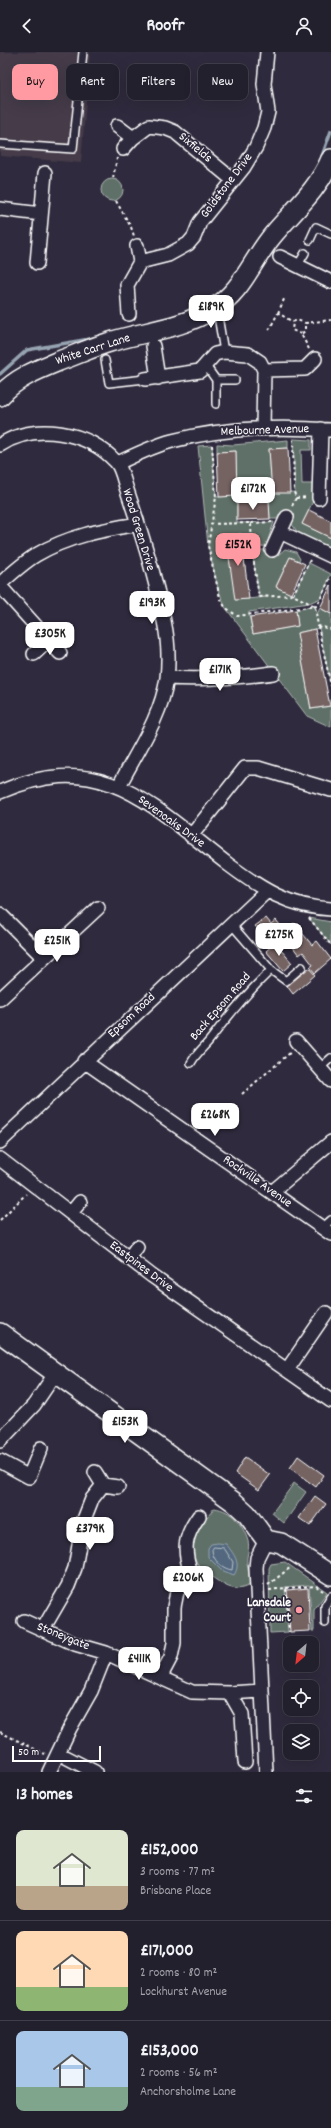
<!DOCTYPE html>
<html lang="en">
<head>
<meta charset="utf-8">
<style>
	body { margin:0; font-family:Dekko,sans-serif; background:#2f2d3a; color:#f1f3f6; height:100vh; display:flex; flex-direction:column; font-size:15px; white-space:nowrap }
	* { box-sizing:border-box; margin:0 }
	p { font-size:13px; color:#a3a3aa }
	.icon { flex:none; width:22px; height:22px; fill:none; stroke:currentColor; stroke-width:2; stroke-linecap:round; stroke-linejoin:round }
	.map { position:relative; height:1720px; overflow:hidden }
	.drawer { display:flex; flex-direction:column; background:#23202e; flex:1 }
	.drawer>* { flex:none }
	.top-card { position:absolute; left:12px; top:12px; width:307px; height:36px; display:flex; gap:8px }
	.needle { width:26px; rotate:208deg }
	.controls { position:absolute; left:283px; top:1584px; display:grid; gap:8px }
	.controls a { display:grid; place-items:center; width:36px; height:36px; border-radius:8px; background:#23202e; box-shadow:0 4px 16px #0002,0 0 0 1px #403e4a; font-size:20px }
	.scale { position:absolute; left:12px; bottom:10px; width:89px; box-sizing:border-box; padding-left:4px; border:2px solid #fff; border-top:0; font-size:11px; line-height:14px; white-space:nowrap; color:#fff; -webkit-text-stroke:3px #2f2a3d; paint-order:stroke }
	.price { position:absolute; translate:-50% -34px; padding:0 9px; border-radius:8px; background:#fff; color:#222; font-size:13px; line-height:26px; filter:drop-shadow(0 1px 2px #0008) }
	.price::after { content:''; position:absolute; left:50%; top:24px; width:12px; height:9px; margin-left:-6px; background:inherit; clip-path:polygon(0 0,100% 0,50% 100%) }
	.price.selected { background:#ff9aa2; color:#111 }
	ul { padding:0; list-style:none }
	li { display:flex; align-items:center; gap:12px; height:100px; padding:0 16px }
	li+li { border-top:1px solid #403e4a }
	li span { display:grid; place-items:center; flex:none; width:112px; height:80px; border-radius:8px; color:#555 }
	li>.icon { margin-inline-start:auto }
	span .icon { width:48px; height:48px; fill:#fffc; stroke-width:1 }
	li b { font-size:17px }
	h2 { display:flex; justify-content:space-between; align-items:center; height:48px; padding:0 16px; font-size:17px }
	.chip { padding:0 14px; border-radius:8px; background:#23202e; box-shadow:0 4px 16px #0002,0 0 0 1px #403e4a; font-size:14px; line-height:36px }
	.chip.selected { background:#ff9aa2; color:#111 }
	header { display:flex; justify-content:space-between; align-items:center; height:52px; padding:0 16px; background:#23202e; font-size:18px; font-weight:700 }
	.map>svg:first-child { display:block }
</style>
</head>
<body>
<header><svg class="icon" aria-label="back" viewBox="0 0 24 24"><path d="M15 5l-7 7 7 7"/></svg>Roofr<svg class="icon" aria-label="person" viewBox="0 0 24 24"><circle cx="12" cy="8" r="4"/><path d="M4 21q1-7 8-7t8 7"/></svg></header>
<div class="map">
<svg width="331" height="1720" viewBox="0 0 331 1720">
	<rect width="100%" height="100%" fill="#2f2a3d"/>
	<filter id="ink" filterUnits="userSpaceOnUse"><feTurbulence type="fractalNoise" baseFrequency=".025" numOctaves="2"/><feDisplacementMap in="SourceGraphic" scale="8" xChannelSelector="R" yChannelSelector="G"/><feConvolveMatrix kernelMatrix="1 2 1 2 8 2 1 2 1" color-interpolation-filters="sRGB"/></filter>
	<g filter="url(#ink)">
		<!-- built -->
		<path fill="#443b48" d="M0,0H90L81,111L0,104Z"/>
		<!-- green -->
		<path fill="#5e6f67" stroke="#aeb7b3" d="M101 138a11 11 0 1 1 22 0a11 11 0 1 1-22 0Z
			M293,387L311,388V398H301L302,432H316L315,445L302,472L331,486V498L298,481L287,465L281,460L277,467H270L269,449L237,450V471L274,470L266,494L252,495V490H242L241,482L226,484L236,548L268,545H259L252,498H272L278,503L285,497L296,500L300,507L299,509L290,505L276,534L293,543L309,511L331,522L321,546L309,551L249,560V563L253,582L298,574L296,558L315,554L317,562L320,556L331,562V634L319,576L297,581L311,657L331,654V675L307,664L225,555L218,536L208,494L198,394L212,393L216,445L237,444L236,399L217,400V392L233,393L288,388V396L269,397L272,441L294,440L295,444Z
			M309,866L331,870V893Z
			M294,1431L306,1440L284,1471L272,1461Z
			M214,1456C232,1458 243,1473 248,1489C250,1497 246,1504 247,1511C248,1519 250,1525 250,1533C244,1536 238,1538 232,1536C224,1535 201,1518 197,1511C193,1504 193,1494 194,1487C197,1470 206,1469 214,1456Z
			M285,1510L327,1540L314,1558V1579H312L309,1533L285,1535L288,1580L270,1581L269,1516L271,1512Z"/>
		<!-- water -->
		<path fill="#52687e" stroke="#97a4b2" d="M218,1491L226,1492C233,1501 242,1511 234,1523L221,1518L208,1505V1496L211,1492Z"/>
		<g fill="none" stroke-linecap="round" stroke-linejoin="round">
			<!-- shore -->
			<path stroke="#bac3cb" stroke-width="1" d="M214,1495L224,1496L233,1510L232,1518C223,1517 212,1508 212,1498Z"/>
			<!-- stream -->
			<path stroke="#97a4b2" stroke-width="3.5" d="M322,104L331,79
				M182,262L215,244
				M0,322L27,298L95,286"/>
		</g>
		<!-- building -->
		<path fill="#756362" stroke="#fff" d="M288,396L290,441H272L269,397Z
			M236,399L237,444L219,445L217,400Z
			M269,449L270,467L237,468V450Z
			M309,458L331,469V486L302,472Z
			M241,482L249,547L235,548L226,484Z
			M290,505L305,512L291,542L276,535Z
			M331,533V562L320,556Z
			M296,558L298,574L253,582L250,565Z
			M315,577L330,654L311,657L297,581Z
			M266,866L271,872L276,868L285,879L294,871L312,893L317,889L331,907L315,921L310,915L313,913L303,900L299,903L285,885L281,889L275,881L267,888L255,874Z
			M275,891L292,911L283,919L266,899Z
			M309,916L315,923L293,942L287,934Z
			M298,1404L324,1423L316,1435L290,1416Z
			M245,1405L270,1423L259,1438L235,1421Z
			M315,1444L326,1452L310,1474L299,1466Z
			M308,1536L310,1579L290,1580L287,1538Z"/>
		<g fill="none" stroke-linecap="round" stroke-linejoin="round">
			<defs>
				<path id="lane" d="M0,92L73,97L83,0
					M310,188L316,175L331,182
					M298,213L305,201
					M219,270L224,300
					M105,308L109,331L145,327
					M206,314L216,328V352
					M216,328H235
					M231,872L271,918L286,929L302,915
					M191,1011C196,1002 203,996 209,989C228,964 248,940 271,918
					M320,1016L331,1006
					M322,1176L331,1168
					M325,1571V1554L331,1544"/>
				<path id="street" d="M117,74L133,86
					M123,97L133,86L149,74L165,76L175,80L233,128
					M0,157L41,162
					M137,194L140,210
					M280,205L331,230
					M37,211L45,121
					M129,262L127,233L140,210L168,203L188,192L194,185L200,170L244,115L256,95L264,76L268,60L264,32L267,0
					M153,294L158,326
					M264,318L305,317L315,307
					M145,327L200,319L215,302L224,300L248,302L260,310L264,318L263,376
					M0,393C35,370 88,379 116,410C122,416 124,430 127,438C141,480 156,526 164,569C168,587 169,608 167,626C161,666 137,699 119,734
					M118,411C135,403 153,394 172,389C223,376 278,374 331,378
					M319,446L321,377
					M280,480L331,504
					M272,498L287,465
					M0,532C11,522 23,511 36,503C68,484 102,478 138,472
					M0,534L60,601
					M34,602L49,588
					M167,626C203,628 237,626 273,621
					M0,740C103,695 153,755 229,813C261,837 289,855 331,857
					M191,784L245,716H258L331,738
					M0,862L44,906
					M0,947L98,856
					M296,989L331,1029
					M84,1009L331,1182
					M0,1090L266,840
					M0,1107L152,1224L331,1349
					M272,1140L331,1090
					M71,1161L80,1150
					M129,1206L137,1195
					M287,1318L326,1261
					M0,1389L34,1353L55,1322
					M0,1409L29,1425L41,1396
					M103,1433L118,1435
					M191,1521L204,1531
					M24,1569L75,1592L106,1601L192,1640L230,1641L262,1639
					M43,1577L68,1534L75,1516L83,1470L92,1447L103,1433L95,1420
					M161,1624L171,1605L174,1591V1555L177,1540L191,1521C183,1497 184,1485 199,1464
					M230,1641L242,1662L245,1710
					M58,1701L95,1720
					M49,1720L70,1676L91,1639L106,1601
					M266,1720L256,1516L257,1506L266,1488"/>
				<path id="secondary" d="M0,344C16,326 37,318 59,309C76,303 93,295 110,290C145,279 181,277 213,257C242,240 252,208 273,183C294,158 318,138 331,107
					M0,1281L234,1450L247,1462L266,1488L281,1491L331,1523"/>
			</defs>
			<!-- lane casing -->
			<use href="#lane" stroke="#fff" stroke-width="10"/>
			<!-- street casing -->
			<use href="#street" stroke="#fff" stroke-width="16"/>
			<!-- secondary casing -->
			<use href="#secondary" stroke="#fff" stroke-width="22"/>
			<!-- path -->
			<path stroke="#fff" stroke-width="2" stroke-dasharray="3 3" stroke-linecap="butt" d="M113,126L117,106
				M116,149L131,175L134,184
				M278,261L285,245
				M269,278L278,261L293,270
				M301,282L292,278L293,270L297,268L305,271
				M309,297L301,282L305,279V271L331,268
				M212,393L216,445L208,494L220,546L225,555L237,564L317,554L331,524
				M296,446L307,445
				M292,454L296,446L294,440L293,388
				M251,471L272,470
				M210,472L251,471L252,498H261
				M252,498L259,545L293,543L315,554L318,574L331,577
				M293,543L310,508
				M318,574L331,634
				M309,866L331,893
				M242,1042L291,1000
				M0,1168L26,1142
				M268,1533L291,1515
				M286,1536L316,1534L323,1539
				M269,1538L286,1536L289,1580
				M270,1567L287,1566
				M0,1680L45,1702"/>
			<!-- lane -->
			<use href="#lane" stroke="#2f2a3d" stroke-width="7"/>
			<!-- street -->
			<use href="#street" stroke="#2f2a3d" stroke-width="13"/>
			<!-- secondary -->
			<use href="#secondary" stroke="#2f2a3d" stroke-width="19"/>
		</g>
	</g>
	<!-- markers -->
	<circle fill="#ff9aa2" stroke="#2f2a3d" stroke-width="1.5" cx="299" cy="1558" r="4"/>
	<g text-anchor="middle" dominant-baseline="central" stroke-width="3.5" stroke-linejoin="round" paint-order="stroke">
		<!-- street labels -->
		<g font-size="13" fill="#fff" stroke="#2f2a3d">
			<text transform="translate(195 96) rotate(40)">Sixfields</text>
			<text transform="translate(227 134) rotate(-53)">Goldstone Drive</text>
			<text transform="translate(93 298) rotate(-18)">White Carr Lane</text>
			<text transform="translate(265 379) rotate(-2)">Melbourne Avenue</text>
			<text transform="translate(138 478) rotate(73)">Wood Green Drive</text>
			<text transform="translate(171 770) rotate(36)">Sevenoaks Drive</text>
			<text transform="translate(221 955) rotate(-49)">Back Epsom Road</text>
			<text transform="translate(132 964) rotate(-43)">Epsom Road</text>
			<text transform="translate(257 1130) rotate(35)">Rockville Avenue</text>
			<text transform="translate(141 1215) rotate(37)">Eastpines Drive</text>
			<text transform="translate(63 1585) rotate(22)">Stoneygate</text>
		</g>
		<!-- poi labels -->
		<g font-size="13" font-weight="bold" fill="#fff" stroke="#2f2a3d" text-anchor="end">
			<text x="291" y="1551">Lansdale<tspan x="291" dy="15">Court</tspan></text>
		</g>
	</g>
</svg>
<div class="controls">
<a><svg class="needle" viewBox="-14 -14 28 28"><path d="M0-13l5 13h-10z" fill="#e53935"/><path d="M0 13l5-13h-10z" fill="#a3a3aa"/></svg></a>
<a><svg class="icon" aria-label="locate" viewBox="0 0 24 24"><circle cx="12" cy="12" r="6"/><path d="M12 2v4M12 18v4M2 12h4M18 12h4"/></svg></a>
<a><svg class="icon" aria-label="layers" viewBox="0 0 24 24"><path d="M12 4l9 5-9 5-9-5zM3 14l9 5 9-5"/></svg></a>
</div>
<div class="scale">50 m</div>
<b class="price" style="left:211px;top:277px">£189K</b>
<b class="price" style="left:253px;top:459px">£172K</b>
<b class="price selected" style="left:238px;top:515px">£152K</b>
<b class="price" style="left:152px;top:573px">£193K</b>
<b class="price" style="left:50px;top:604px">£305K</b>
<b class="price" style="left:220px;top:640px">£171K</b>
<b class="price" style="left:279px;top:905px">£275K</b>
<b class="price" style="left:57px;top:911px">£251K</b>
<b class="price" style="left:215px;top:1085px">£268K</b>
<b class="price" style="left:125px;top:1392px">£153K</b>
<b class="price" style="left:90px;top:1499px">£379K</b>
<b class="price" style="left:188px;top:1548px">£206K</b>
<b class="price" style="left:139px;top:1629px">£411K</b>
<div class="top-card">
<a class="chip selected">Buy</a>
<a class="chip">Rent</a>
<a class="chip">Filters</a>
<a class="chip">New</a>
</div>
</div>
<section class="drawer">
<h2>13 homes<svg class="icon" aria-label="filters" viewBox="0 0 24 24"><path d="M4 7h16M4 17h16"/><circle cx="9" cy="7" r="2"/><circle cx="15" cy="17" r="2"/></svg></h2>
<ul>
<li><span style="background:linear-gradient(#dfe7d0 70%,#b9a48a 0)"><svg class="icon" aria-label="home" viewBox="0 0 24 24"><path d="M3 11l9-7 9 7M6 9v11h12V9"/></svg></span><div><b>£152,000</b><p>3 rooms · 77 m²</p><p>Brisbane Place</p></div></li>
<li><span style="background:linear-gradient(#ffd9b3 70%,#8fb573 0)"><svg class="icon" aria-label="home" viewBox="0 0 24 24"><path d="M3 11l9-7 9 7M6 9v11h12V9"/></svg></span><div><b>£171,000</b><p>2 rooms · 80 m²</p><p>Lockhurst Avenue</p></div></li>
<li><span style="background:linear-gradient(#a9c7e8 70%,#7fa58c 0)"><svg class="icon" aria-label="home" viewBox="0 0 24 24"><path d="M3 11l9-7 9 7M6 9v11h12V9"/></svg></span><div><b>£153,000</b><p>2 rooms · 56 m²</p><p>Anchorsholme Lane</p></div></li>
</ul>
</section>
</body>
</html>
